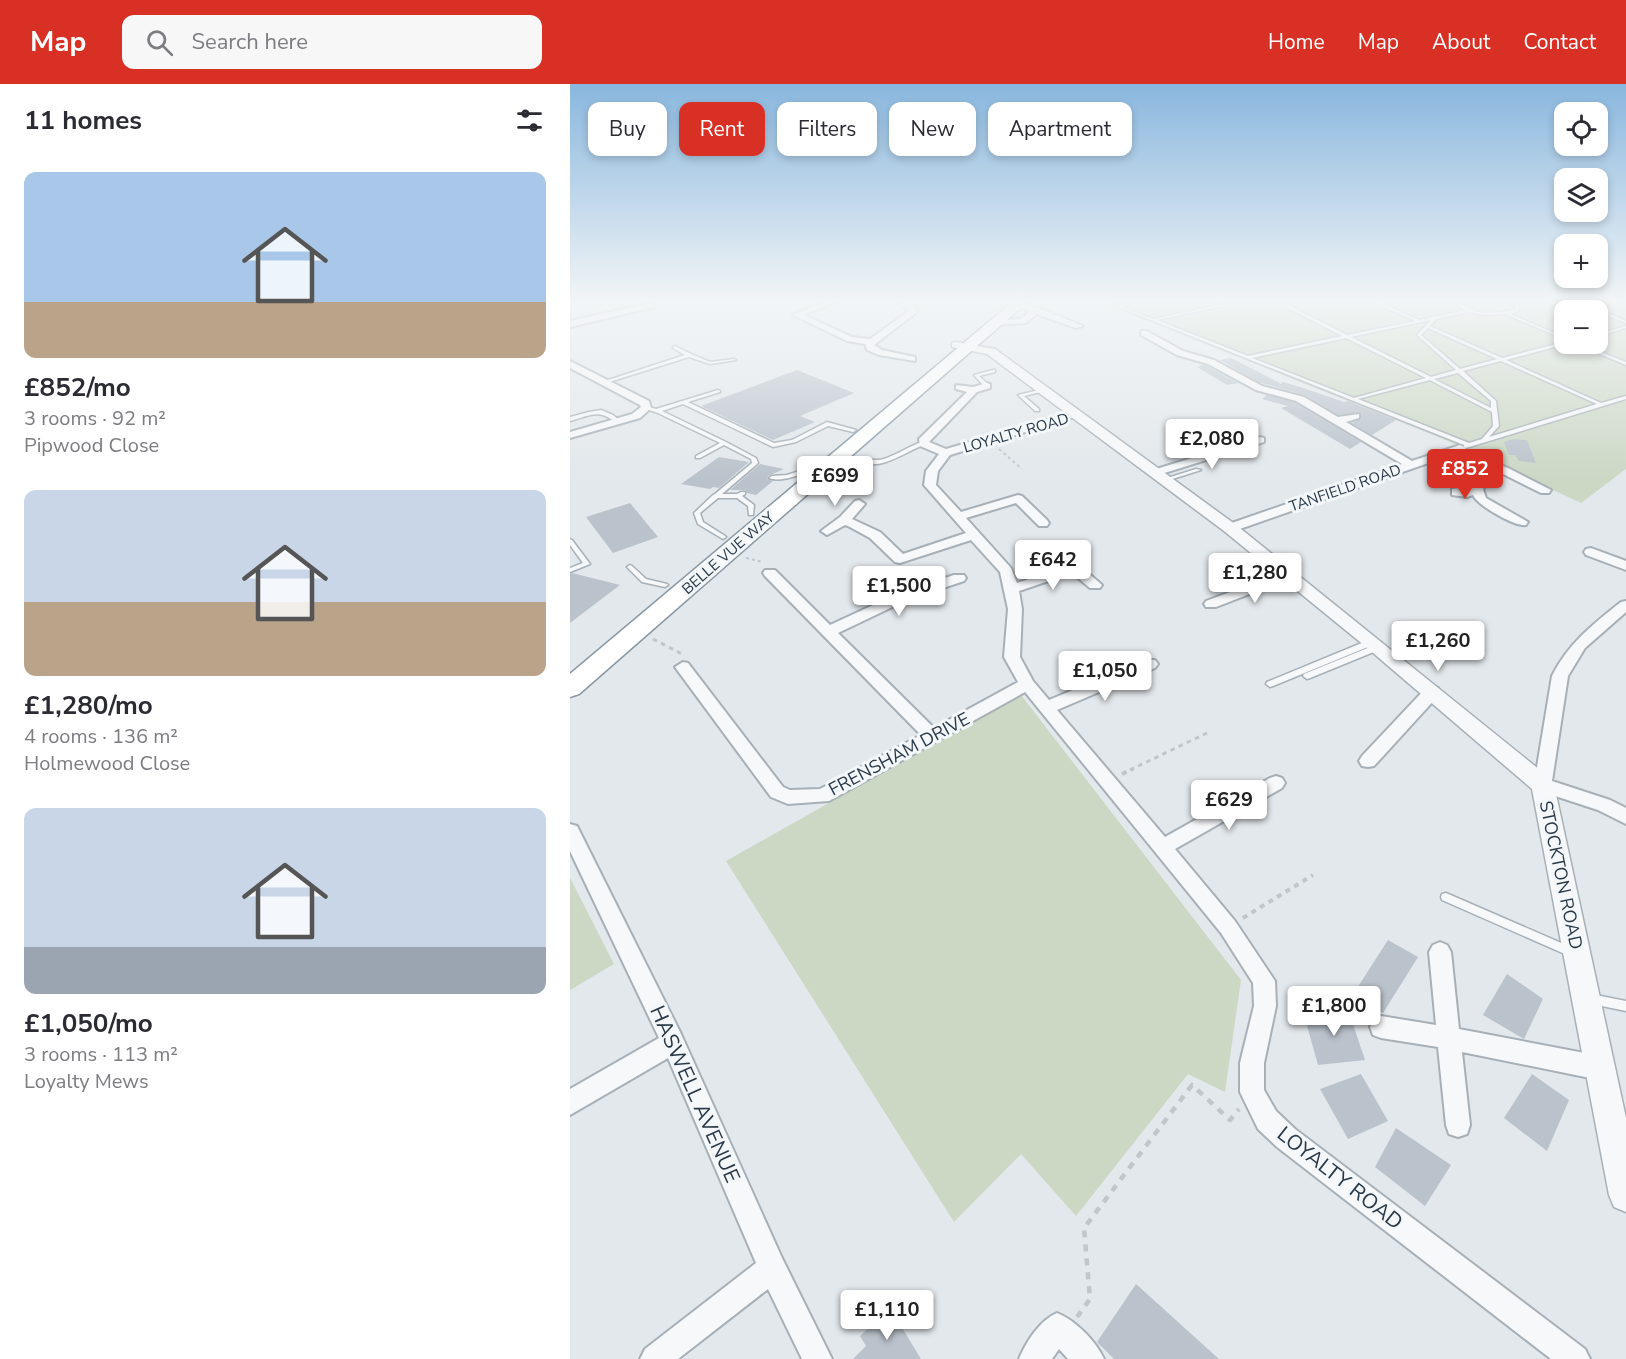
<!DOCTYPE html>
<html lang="en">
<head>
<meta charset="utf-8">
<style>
	body { margin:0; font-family:"Nunito Sans",sans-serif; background:#f7f7f7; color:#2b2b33; height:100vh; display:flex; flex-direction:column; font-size:22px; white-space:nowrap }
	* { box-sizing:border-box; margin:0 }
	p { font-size:20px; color:#7c7c81 }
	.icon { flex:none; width:33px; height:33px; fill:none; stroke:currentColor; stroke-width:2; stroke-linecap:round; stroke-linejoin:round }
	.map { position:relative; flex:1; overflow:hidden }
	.sheet { display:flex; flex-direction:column; background:#fff; width:570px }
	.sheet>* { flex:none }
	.hud { position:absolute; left:18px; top:18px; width:570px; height:54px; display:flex; gap:12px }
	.buttons { position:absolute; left:984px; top:18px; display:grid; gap:12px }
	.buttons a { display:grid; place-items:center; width:54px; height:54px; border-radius:12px; background:#fff; box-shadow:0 3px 9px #0003; font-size:30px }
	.price { position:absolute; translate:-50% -51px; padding:0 14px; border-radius:6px; background:#fff; color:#222; font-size:20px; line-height:39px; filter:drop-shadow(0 2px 3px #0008) }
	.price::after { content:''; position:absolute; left:50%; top:36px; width:18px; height:14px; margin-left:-9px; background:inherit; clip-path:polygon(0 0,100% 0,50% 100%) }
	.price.active { background:#d93025; color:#fff }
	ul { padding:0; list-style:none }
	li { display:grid; align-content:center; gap:12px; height:318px; padding:0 24px }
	li span { display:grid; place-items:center; height:186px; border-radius:12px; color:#555 }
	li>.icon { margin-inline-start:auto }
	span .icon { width:108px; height:108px; fill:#fffc; stroke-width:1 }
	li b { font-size:26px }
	h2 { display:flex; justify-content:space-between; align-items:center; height:72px; padding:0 24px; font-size:26px }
	.chip { padding:0 21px; border-radius:12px; background:#fff; box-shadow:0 3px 9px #0003; font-size:21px; line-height:54px }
	.chip.active { background:#d93025; color:#fff }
	header { display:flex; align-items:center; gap:36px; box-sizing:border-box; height:84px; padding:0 30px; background:#d93025; color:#fff }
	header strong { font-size:28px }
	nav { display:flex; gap:33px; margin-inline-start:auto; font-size:21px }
	.search { width:420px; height:54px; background:#f7f7f7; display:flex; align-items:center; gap:15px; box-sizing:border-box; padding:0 21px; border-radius:12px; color:#7c7c81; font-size:22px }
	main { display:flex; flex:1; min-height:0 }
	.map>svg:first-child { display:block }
</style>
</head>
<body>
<header>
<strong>Map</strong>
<div class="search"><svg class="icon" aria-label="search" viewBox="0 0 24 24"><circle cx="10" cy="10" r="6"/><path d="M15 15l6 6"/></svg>Search here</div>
<nav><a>Home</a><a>Map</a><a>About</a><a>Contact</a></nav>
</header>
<main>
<section class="sheet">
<h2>11 homes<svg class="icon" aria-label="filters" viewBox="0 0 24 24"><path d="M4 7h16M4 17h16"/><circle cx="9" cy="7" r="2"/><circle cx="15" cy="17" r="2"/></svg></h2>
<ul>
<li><span style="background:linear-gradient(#a9c7e8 70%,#b9a48a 0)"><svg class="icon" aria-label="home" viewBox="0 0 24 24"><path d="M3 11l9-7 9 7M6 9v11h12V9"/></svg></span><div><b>£852/mo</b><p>3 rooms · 92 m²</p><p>Pipwood Close</p></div></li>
<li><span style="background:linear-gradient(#c9d6e8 60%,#b9a48a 0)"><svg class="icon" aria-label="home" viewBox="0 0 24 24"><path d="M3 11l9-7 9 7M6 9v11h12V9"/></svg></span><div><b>£1,280/mo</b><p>4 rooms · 136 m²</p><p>Holmewood Close</p></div></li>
<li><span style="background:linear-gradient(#c9d6e8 75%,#9aa5b1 0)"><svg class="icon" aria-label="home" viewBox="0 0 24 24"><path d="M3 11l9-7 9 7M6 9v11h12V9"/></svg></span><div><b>£1,050/mo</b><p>3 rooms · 113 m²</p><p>Loyalty Mews</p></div></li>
</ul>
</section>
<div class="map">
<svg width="1056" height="1275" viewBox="0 0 1056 1275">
	<rect width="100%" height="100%" fill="#e3e8ec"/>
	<!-- green -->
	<path fill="#ccd7c4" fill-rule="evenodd" d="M551,215H1056V385L1011,419L873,355L535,220ZM994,226H1028V260H994Z
		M451,611L671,896L655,1008L618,990L506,1132L451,1070L384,1138L156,777Z
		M0,794L44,880L0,906Z"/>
	<!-- building -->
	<path fill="#bac2cb" d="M661,274L710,299L709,301L713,298L730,303L774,318L778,317L826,336L802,351L782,339L791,335L790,328L768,331L735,311L688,298L650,276Z
		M632,281L637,282L668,299L657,301L627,283Z
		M227,286L284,309L230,332L245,338L203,356L131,322Z
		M697,311L725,319L791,358L780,365L711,324L718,322L692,315Z
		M944,355L957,356L966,379L949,377L945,371H939L934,358Z
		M149,373L179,378L149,404L143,403L140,405L111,400Z
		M190,380L214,385L198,392L197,395L203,397L186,411L177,409L175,406H160Z
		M60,419L88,453L43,469L16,433Z
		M2,489L50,501L0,539V490Z
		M818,856L848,873L813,929L782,912Z
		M937,890L973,915L954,955L913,931Z
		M778,925L795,976L748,981L734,931Z
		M791,990L818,1037L778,1055L750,1005Z
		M962,990L999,1016L977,1067L934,1034Z
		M826,1044L881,1081L855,1122L805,1083Z
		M566,1200L649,1275H544L527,1258Z
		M320,1224L351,1275H283L296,1262L290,1252Z"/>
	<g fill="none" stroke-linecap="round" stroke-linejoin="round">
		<defs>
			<path id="service" d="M563,215H572L554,220L552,223L583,235L677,215H687L587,236L678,272L772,252L700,215H706L777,251L845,237L797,215H803L849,236L895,226L889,222L884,215H888C900,232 928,231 945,225L946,222L938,215H943L950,222L948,227L940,230L994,253V255L935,230L913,231L899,228L866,235L860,242L932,274L994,258L996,260L936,276L1031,319L1056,312V315L896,364L894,363V361L548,223L552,218ZM861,236L847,251L886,286L861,293L781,253ZM858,244L927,275L890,285L851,251ZM776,254L856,294L784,314L682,274ZM931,277L1027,320L919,353L929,342L926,317L893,287ZM888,289L921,317V324L864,295ZM860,296L922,328L923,342L912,355L899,359L788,315Z
				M994,215C1011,215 1039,230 1056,237V239L1028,228V226H1024Z
				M1056,242V244L1028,252V250Z
				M1006,260H1011L1056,278V281Z
				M105,262L121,270L140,278L164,275L166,276L140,280L119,273L36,299L32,298L115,271L103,264V263Z
				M423,286H425V288L409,292L419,301V303H415L404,291Z
				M473,305H475V307L454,312L469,325V327H465L448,311Z
				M148,306L150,307V308L118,318L204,359L222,356L257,338L286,346L283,348L258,342L226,358L203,363L113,320L92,327L156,358L186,374L188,379L187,380L152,410H167L171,408H175V410L172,412L184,421L183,431H179L178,422L167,414H148L130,429L133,438L155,452L156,453L153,455L128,440L124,429L143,411L145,410L182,379L181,375L154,361L130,374H126V372L150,359L88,329L73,324L76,322L86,325Z
				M31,326L43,331L50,337L45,338C29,324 18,332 0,337V333L19,328Z
				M354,357L356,358V360C336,367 312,387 291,378C298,375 307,377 314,375C328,370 340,362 354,357Z
				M626,385L631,386L596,397L591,396Z
				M233,386L236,388L235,389C223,393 210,398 199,394L202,392L217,391Z
				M0,455L2,456L20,480L0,488V484L13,479L0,461Z
				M60,481L62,482L76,495L97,500L98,501L95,503L72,498L57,483Z
				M799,556H802L806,558L805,560L703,602L700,603L696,600L697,598Z
				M805,561H808L812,563L811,565L740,594L737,595L733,592L734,590Z
				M876,809L1005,865L1006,868L1005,871L1001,873L997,871L872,816L871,813L872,810Z
				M1021,910L1056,917V927L1017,919L1015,915L1017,911Z"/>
			<path id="minor" d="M260,215H272L234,231L282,253L300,255L339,227L324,215C333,215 344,219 347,228L304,261L312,266L345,273V277L309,271L297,266L295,260L277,257L223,231Z
				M81,219L85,221L84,223L0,243V237Z
				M447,219L469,224L513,242L506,244L467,230L456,239L425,241V237L428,236L451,235L460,227L447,223Z
				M571,247H577L613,267L644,276L692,302L734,313L768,333L789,330V334L776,338L842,377L890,361L896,364L892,367L938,384L981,406L979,409H971L933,390L921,394L913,405L916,414L958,438L956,441C945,443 907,421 903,411L897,413L882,411V405L903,402L913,390L923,386L881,371L664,447H656L654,444L656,441L832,380L726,317L686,306L638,280L607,271L571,251Z
				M0,277L79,317L81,324L70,334L0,354V348L62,330L71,323L70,321L0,284Z
				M417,299L420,300V304L407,308L359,358L376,365L502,329L511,331L380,371L368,387L366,401L391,428L448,411L452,412L477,436L479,439L477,442H469L446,419L396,434L441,484L447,499L504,480L509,481L532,501L530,504H520L502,489L449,507L452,525L450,573L463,597L479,616L575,576H585L588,580L585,584L487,626L595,753L700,694L706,692L712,694L715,699L712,704L605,765L665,837L705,897L706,922L694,979V1006L706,1027L725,1045L1015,1265L1020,1275H981L707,1063L688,1045L670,1008V979L684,922L683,899L651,849L455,608L259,717L218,720L201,713L105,583L113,578L118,579L213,703L220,706L250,705L351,651L195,492L193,489L195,486H205L260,541L327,510L384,491H394L396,494L394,497L337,516L268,549L364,644L448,598L434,573L438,525L430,488L401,456L330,479L325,478L300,454L278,442L275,441L257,451L251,447L270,433L285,417L289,416L295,420L282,435L310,448L333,470L396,449L354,401L356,387L369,370L350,362L349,355L396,309L397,308L386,305V301L403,303Z
				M690,353L694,354V358L588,391L584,392L578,389L580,387Z
				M1021,464L1056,477V486L1016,471L1014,468L1016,465Z
				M716,487L723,491L721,494L646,523H636L634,520L636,517Z
				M1056,517V528L1015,564L998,592L982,697L1040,716L1056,724V740L1028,726L967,706L964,701L982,592C998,560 1023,540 1051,518Z
				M862,603L868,604L870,608L868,612L804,682L798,683L792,682L789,677L792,672L856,604Z
				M0,740L7,742L111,950L212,1174L262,1275H232L198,1205L108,1275H70L75,1265L186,1179L98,974L0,1031V1005L89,954L0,767Z
				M870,858L877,861L881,868L889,945L1030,972L1038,976L1042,984L1038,992L1030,996L892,968L900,1041L897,1050L888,1053L879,1050L876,1041L868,963L811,954L803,951L800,943L803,935L811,932L866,941L859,868L863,861Z
				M487,1229C505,1236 526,1257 534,1275H498L489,1265L482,1275H449C456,1258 470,1236 487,1229Z"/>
			<path id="tertiary" d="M386,258L425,265L666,441L981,695L984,701L1056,1034V1128L1044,1123L1039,1111L962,705L795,562L654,447L417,270L382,263V259Z"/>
			<path id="trunk" d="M446,215H461L9,610L0,613V590Z"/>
		</defs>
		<!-- service casing -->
		<use href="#service" stroke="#a7b0b7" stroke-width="3"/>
		<!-- minor casing -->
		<use href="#minor" stroke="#a7b0b7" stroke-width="4"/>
		<!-- tertiary casing -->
		<use href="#tertiary" stroke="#a7b0b7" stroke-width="3"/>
		<!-- trunk casing -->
		<use href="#trunk" stroke="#8998a4" stroke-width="3"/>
		<!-- path-far4 -->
		<path stroke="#c1c6cb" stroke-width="1.5" stroke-dasharray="2 2" stroke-linecap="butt" d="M0,220L17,215"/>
		<!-- path-far3 -->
		<path stroke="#c1c6cb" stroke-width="2" stroke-dasharray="3 3" stroke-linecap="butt" d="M429,365L452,385
			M176,474L193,478"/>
		<!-- path-far2 -->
		<path stroke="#c1c6cb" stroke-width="3" stroke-dasharray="4.5 4.5" stroke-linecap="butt" d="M83,555L112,570
			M560,686L637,649"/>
		<!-- path-far1 -->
		<path stroke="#c1c6cb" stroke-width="4" stroke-dasharray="5 5" stroke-linecap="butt" d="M552,690L563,685
			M673,834L743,791"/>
		<!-- path -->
		<path stroke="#c1c6cb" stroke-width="4.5" stroke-dasharray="7 7" stroke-linecap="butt" d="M507,1233L520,1215L514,1144L622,1001L660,1036L669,1025"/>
		<!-- service -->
		<use href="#service" fill="#f7f8fa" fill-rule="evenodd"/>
		<!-- minor -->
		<use href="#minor" fill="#f7f8fa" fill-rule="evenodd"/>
		<!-- tertiary -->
		<use href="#tertiary" fill="#f7f8fa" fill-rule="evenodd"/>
		<!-- trunk -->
		<use href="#trunk" fill="#fff" fill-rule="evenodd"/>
	</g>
	<!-- sky -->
	<linearGradient id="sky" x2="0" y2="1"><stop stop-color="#89b7de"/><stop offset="0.55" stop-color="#f2f5f6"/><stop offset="1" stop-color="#f2f5f6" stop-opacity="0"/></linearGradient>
	<rect width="1056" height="394" fill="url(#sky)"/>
	<g text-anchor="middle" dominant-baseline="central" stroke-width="6" stroke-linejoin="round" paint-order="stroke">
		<!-- far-street labels -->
		<g font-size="15" fill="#293847" stroke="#f4f7f9">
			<text transform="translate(446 349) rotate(-16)">LOYALTY ROAD</text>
			<text transform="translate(775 404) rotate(-19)">TANFIELD ROAD</text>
			<text transform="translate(158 469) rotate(-41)">BELLE VUE WAY</text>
		</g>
		<!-- street labels -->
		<g font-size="18" fill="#293847" stroke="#f4f7f9">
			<text transform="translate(329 670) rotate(-28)">FRENSHAM DRIVE</text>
			<text transform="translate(991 791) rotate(78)">STOCKTON ROAD</text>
		</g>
		<!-- near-street labels -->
		<g font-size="21" fill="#293847" stroke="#f4f7f9">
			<text transform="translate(125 1010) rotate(66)">HASWELL AVENUE</text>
			<text transform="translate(770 1094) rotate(38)">LOYALTY ROAD</text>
		</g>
	</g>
</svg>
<div class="buttons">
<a><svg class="icon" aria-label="locate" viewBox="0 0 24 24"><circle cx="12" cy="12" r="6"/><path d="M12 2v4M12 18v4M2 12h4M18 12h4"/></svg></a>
<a><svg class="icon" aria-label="layers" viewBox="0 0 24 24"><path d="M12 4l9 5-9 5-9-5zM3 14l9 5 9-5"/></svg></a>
<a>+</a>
<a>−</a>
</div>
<b class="price" style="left:642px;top:386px">£2,080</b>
<b class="price active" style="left:895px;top:416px">£852</b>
<b class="price" style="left:265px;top:423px">£699</b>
<b class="price" style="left:483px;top:507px">£642</b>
<b class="price" style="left:685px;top:520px">£1,280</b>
<b class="price" style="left:329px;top:533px">£1,500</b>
<b class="price" style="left:868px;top:588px">£1,260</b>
<b class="price" style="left:535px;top:618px">£1,050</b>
<b class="price" style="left:659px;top:747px">£629</b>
<b class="price" style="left:764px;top:953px">£1,800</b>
<b class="price" style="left:317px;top:1257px">£1,110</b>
<div class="hud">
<a class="chip">Buy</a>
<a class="chip active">Rent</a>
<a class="chip">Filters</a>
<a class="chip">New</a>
<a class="chip">Apartment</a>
</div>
</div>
</main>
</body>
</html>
